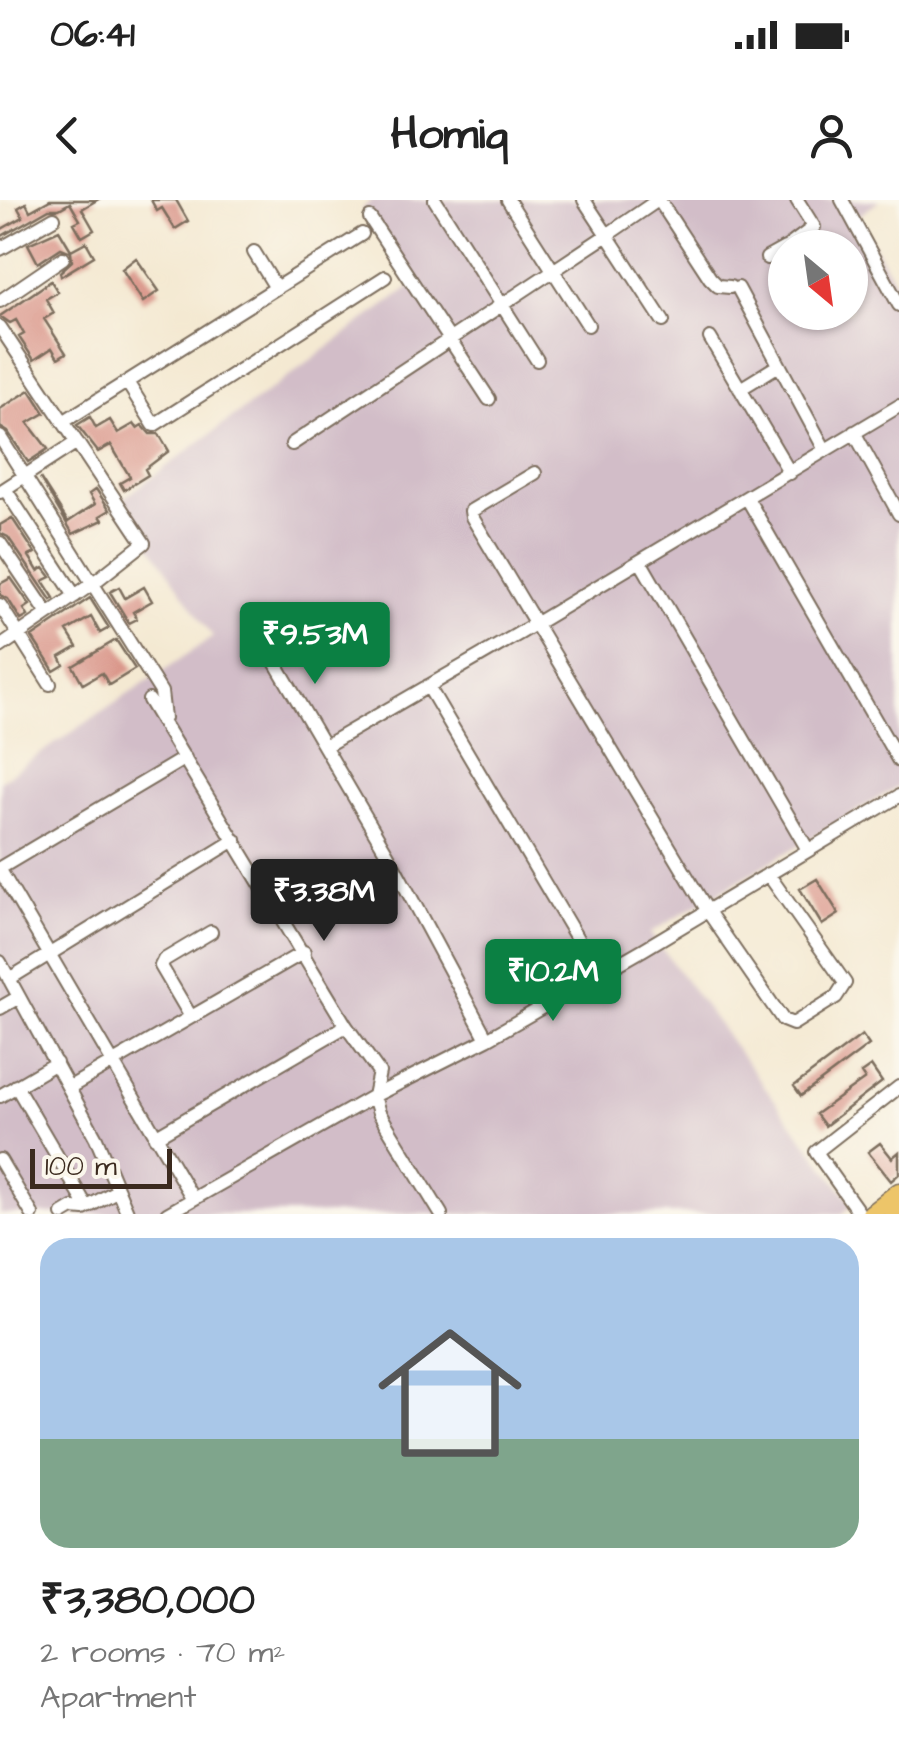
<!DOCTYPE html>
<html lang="en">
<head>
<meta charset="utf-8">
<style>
	body { margin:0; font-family:"Architects Daughter",sans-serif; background:#f2f2f2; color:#222; height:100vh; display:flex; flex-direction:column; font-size:38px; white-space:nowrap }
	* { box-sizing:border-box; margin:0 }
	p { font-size:32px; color:#767676 }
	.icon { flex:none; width:55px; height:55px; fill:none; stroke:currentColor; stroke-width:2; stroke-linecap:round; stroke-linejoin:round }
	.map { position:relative; height:1014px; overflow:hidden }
	.details { display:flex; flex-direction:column; background:#fff; flex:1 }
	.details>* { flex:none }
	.needle { width:65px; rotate:151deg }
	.tools { position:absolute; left:768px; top:30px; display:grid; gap:20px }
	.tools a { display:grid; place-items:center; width:100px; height:100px; border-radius:50%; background:#fff; box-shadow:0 2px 8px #0004; font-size:50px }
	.scale { position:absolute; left:30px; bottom:25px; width:142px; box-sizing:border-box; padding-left:10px; border:5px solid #3b2a1e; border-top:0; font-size:28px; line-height:35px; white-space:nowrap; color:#3b2a1e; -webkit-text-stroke:8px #fbf7ec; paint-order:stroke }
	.price { position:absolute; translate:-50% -85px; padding:0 22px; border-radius:10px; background:#0b8043; color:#fff; font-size:32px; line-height:65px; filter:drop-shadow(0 2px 5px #0008) }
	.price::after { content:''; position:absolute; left:50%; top:60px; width:30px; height:22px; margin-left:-15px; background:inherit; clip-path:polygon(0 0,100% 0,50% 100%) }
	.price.active { background:#222; color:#fff }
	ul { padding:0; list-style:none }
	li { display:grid; align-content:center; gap:20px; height:530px; padding:0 40px }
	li+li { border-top:2px solid #e0e0e0 }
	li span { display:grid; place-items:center; height:310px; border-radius:30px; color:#555 }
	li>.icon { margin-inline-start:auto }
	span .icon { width:180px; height:180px; fill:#fffc; stroke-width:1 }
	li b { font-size:42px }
	.status { display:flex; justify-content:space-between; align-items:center; height:70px; padding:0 50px; background:#fff; direction:ltr }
	.status svg { height:28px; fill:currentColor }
	header { display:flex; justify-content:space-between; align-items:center; height:130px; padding:0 40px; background:#fff; font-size:45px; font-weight:700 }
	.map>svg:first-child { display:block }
</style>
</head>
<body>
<div class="status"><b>06:41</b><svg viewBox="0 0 49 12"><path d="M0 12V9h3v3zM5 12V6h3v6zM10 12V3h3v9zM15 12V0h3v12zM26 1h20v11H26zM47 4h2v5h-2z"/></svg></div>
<header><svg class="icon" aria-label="back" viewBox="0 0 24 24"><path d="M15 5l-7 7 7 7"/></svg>Homiq<svg class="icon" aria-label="person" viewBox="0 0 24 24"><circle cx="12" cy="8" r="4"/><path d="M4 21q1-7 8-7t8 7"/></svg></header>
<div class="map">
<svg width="899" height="1014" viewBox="0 0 899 1014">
	<rect width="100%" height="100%" fill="#fbf7ec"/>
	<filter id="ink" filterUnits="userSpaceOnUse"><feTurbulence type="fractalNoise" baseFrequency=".01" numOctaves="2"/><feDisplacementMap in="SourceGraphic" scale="20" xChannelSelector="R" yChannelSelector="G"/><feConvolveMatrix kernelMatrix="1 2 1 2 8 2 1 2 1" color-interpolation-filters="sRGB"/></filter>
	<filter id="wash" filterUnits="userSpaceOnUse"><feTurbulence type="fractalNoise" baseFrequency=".0048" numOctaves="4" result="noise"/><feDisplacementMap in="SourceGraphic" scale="40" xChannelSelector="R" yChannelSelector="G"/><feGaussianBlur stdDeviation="2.25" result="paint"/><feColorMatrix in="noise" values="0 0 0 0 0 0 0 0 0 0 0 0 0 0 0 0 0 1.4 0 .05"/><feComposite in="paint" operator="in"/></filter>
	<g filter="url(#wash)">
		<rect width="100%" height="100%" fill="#f4e9d2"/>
		<!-- industrial -->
		<path fill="#d2bdc8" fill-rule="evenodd" d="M372,0H880L858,16L899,90V586L650,733L853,1005L842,1014H0V581L213,437L120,301L411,86L362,9ZM785,48H850V112H785Z"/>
		<g id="blocks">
			<!-- building -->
			<path fill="#da978b" d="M50,0H97L82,9L94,30L82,37L74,23L80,20L70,3L59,9H49L0,37V30L23,17L18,8L26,3L30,11Z
				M151,0H176L188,21L175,29L162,8L157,11Z
				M59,30L71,50L86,42L94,56L61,76L60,72L72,61L71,52L61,48L38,63L28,44Z
				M136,58L159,91L143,102L122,69Z
				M51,81L58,92L46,99L54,113L44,119L66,153L58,158L52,148L34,160L19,137L24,134L16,120L10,123L0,116Z
				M30,190L45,213L28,223L48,249L28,262L8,232L0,227V209Z
				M90,217L96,228L110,220L118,233L134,224L137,228L142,225L150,234H159L169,251L145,269L148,275L124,290L120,283L130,277L111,245L98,252L77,225Z
				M40,278L68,322L95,304L89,294L96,289L110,310L100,316L103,320L73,334Z
				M12,318L35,353L29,356L38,371L44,368L51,377L43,381L54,398L51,400L8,337L0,333V325Z
				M11,378L30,405L24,409L28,416L21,420L8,399L0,395V384Z
				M119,387L125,398L144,387L152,401L133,412L137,419L129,423L110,392Z
				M90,398L109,428L100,433L91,417L67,431L77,447L60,457L64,465L54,471L32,437Z
				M116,440L135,469L109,485L102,473L83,484L73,466Z
				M817,679L839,714L822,725L800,689Z
				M862,835L869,845L801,896L794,886Z
				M871,866L882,882L825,926L816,914L865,879L861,873Z
				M880,943L892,958L899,952V974L891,981L868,952Z"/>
		</g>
	</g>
	<g filter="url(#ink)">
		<use href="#blocks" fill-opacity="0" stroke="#7c6d5d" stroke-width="2.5"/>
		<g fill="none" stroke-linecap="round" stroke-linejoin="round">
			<defs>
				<path id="minor" d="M435,0L537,160
					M508,0L588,125
					M584,0L607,35L658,0
					M659,0L710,78L718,86L730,87
					M842,0L899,105
					M370,18L489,199
					M786,48L814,27L797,0
					M0,49L54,18
					M254,52L276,88
					M767,58L785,48
					M738,88L825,250
					M0,101L63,58
					M0,127L144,343L92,384L0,447
					M710,138L790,273
					M127,182L154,225L385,77
					M740,189L779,165
					M63,222L362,34
					M854,232L899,314
					M0,237L161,492L164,518
					M292,244L607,35L663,121
					M535,273L471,311L472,317L707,710L783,820L793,824L836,797L845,783L768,674
					M5,289L75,396
					M0,292L77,242
					M747,298L899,561
					M0,343L48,414
					M640,361L808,650
					M0,405L50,484
					M268,450L388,655L487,839
					M428,486L598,774
					M149,500L346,826L379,872L374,896L379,913L441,1014
					M325,546L520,433L899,206
					M0,668L185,558
					M0,670L193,999
					M0,762L96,938L128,1014
					M9,779L235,640
					M0,808L19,797
					M191,817L161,766L164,760L211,732
					M16,886L87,1007
					M70,887L304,752
					M0,896L56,863
					M155,937L346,826
					M0,960L32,1014
					M63,1014L73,1008L84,1009L118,990
					M167,1014L374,896L487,839L644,749L899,596
					M860,1014L816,952L899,887"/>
				<path id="major" d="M871,1014L899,992
					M894,1014L899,1010"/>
			</defs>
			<!-- minor casing -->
			<use href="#minor" stroke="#7c6d5d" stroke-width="16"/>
			<!-- major casing -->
			<use href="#major" stroke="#7c6d5d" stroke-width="21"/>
			<!-- minor -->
			<use href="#minor" stroke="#fff" stroke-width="12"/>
			<!-- major -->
			<use href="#major" stroke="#edc569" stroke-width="18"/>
		</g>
	</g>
</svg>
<div class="tools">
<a><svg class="needle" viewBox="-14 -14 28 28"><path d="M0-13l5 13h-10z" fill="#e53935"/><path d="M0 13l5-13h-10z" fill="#767676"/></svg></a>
</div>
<div class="scale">100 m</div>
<b class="price" style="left:315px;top:487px">₹9.53M</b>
<b class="price active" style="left:324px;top:744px">₹3.38M</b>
<b class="price" style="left:553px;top:824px">₹10.2M</b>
</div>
<section class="details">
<ul>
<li><span style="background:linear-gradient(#a9c7e8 65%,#7fa58c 0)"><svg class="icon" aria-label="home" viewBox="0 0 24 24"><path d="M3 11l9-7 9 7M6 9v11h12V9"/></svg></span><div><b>₹3,380,000</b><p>2 rooms · 70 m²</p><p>Apartment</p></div></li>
</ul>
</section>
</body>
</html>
